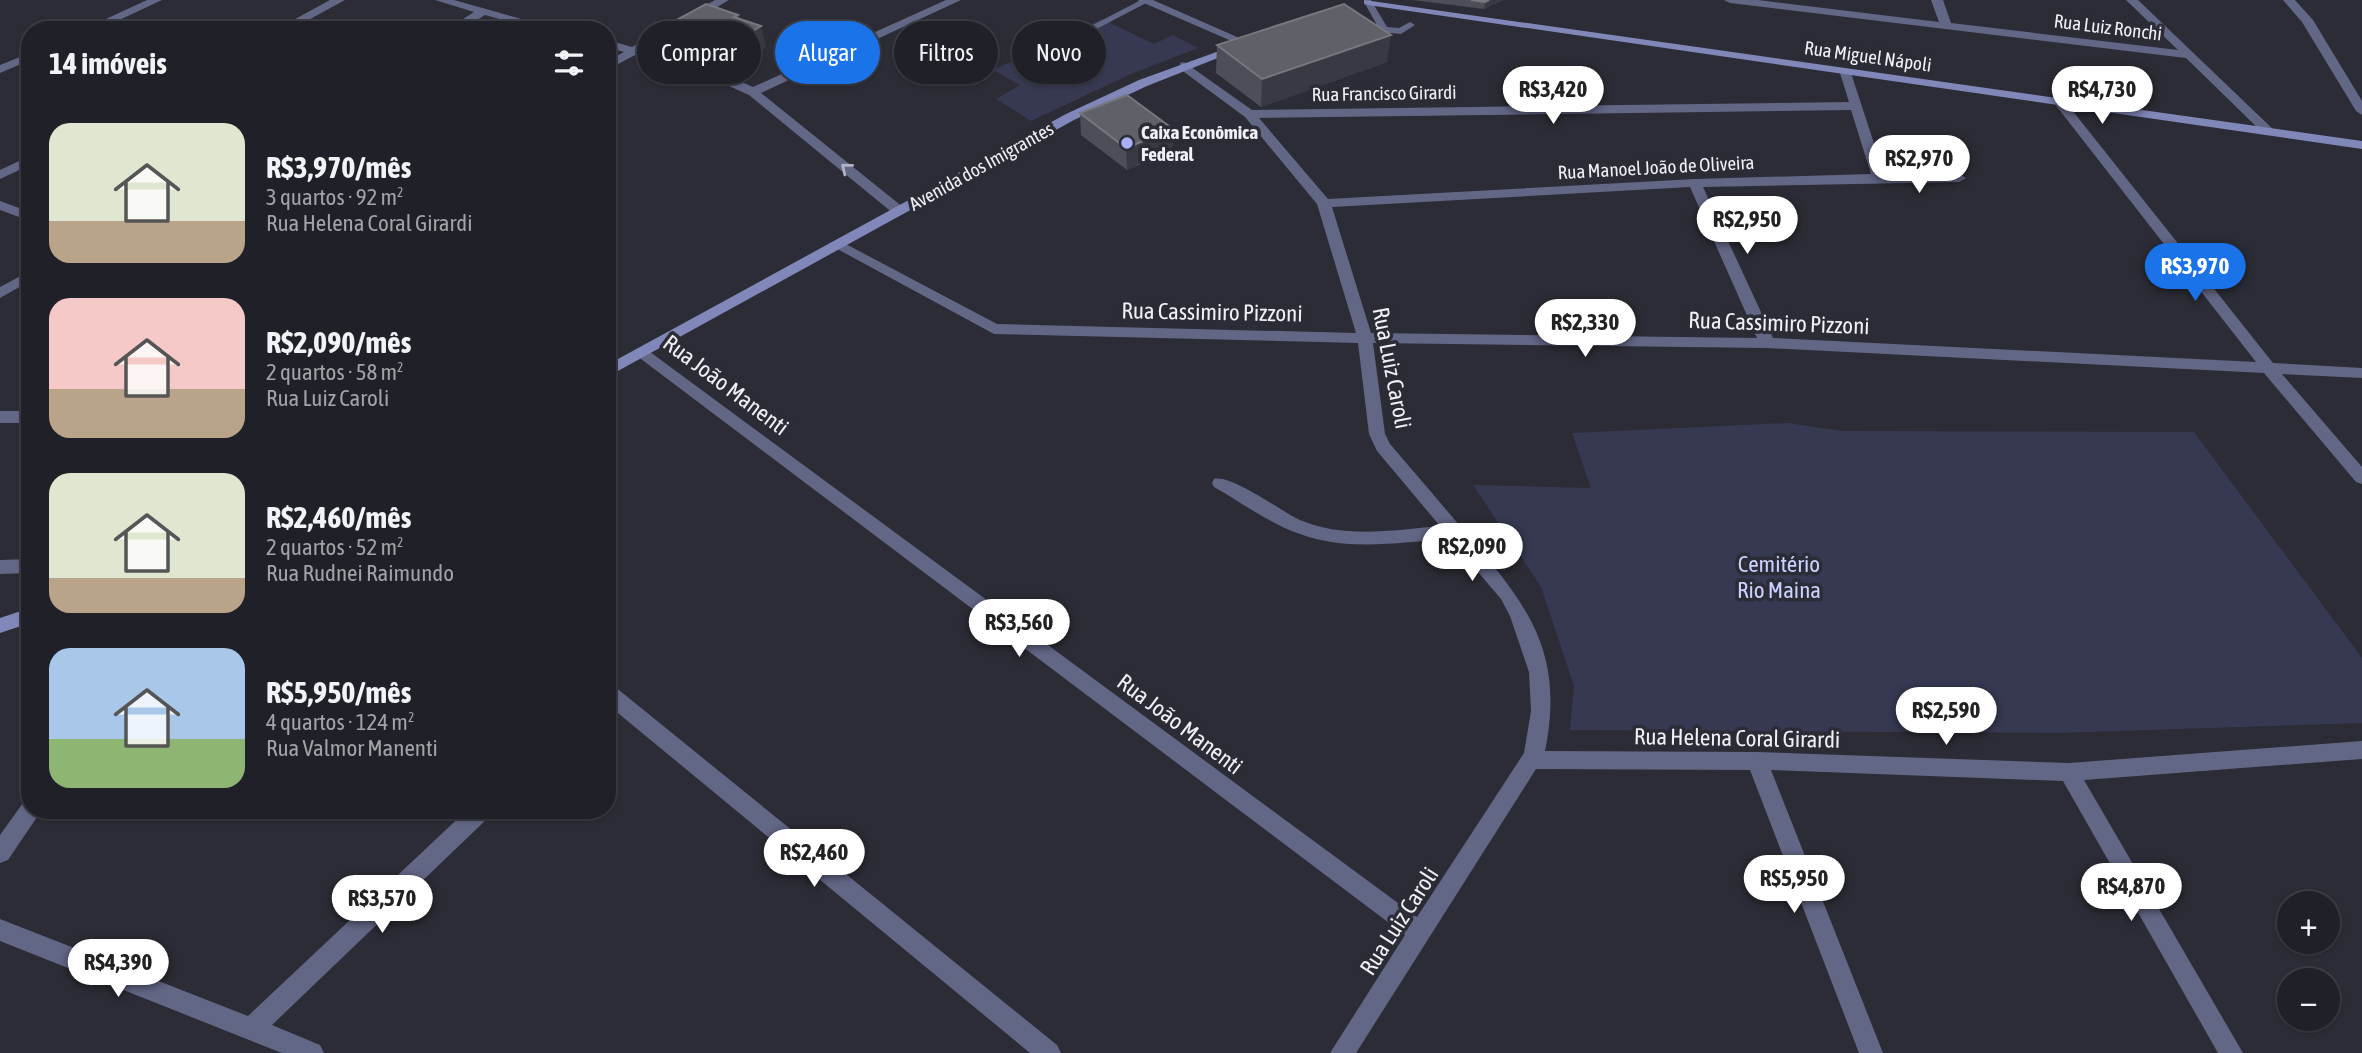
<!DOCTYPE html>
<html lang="pt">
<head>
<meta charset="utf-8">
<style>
	body { margin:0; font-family:"Asap Condensed",sans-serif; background:#2d2e34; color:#f1f3f6; height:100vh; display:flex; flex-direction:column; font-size:26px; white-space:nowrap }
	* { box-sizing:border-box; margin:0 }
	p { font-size:23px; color:#a2a3a8 }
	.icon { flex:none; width:38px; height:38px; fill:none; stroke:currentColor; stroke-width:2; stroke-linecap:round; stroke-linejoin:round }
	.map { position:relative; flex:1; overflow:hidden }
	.sheet { position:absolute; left:21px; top:21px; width:595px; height:798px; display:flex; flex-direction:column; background:#202128; border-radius:28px; box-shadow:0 2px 5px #0004,0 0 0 2px #3d3e45 }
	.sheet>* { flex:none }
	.hud { position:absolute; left:637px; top:21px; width:665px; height:63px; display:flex; gap:14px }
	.tools { position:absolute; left:2277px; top:891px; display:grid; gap:14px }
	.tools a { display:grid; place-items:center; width:63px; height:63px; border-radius:50%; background:#202128; box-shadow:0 2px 5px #0004,0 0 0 2px #3d3e45; font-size:35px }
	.price { position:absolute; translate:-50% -60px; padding:0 16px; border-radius:24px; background:#fff; color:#222; font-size:23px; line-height:46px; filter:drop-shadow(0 2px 4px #0008) }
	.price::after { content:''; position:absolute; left:50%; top:42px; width:21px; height:16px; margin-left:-10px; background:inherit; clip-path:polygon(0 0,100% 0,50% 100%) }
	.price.selected { background:#1a73e8; color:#fff }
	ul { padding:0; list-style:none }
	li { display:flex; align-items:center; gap:21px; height:175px; padding:0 28px }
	li span { display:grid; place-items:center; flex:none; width:196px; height:140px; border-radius:21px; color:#555 }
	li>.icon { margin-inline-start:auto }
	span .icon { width:84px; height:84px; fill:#fffc; stroke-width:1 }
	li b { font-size:30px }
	h2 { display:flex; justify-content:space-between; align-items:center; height:84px; padding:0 28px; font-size:30px }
	.chip { padding:0 24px; border-radius:32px; background:#202128; box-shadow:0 2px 5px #0004,0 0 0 2px #3d3e45; font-size:24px; line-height:63px }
	.chip.selected { background:#1a73e8; color:#fff }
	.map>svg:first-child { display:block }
</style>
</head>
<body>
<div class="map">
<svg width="2362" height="1053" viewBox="0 0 2362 1053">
	<rect width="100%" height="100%" fill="#2b2c35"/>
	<!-- green -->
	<path fill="#363951" d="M1102,19L1154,44L1173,35L1198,48L1131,74L1031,121L996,99L1020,85L993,70Z
		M1788,423L1842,431L2194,432L2362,658V723L2056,733L1570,730L1574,686L1541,587L1473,485L1591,488L1572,433Z"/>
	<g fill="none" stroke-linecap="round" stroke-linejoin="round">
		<!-- lane -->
		<path fill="#636786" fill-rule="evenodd" d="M1141,0L1150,1L1043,57L1035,55Z
			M1365,0H1371L1387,27L1399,28L1410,22L1415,25L1401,34L1381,32L1364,2Z"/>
		<!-- street -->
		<path fill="#636786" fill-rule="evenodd" d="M147,0H162L98,30H82Z
			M330,0H345L290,30H275Z
			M435,0H454L561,30H541L485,15L461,30H446L474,12Z
			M715,0H729L644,50L717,71L753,87L946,0H961L761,93L904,208V214H894L749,95L709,77L635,55L607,70V61L624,52L607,47V40L632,47Z
			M1137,0H1153L1253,44L1243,46Z
			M1724,0H1758L1939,22L1931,0H1943L1951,23L2178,50L2126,0H2138L2276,132L2265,135L2186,58L1730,3Z
			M2283,0H2295L2313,20L2362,101V115L2356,111L2302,22Z
			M30,53V60L0,73V65Z
			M1184,62L1252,110L1849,102L1840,73L1850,70L1884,174H1959L1966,178L1959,182L1703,187L1773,338L2256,362L2054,103L2064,100L2273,363L2362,368V378L2282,374L2362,467V484L2356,482L2264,373L1767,348L1373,343L1385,434L1390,444C1416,474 1441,504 1467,534C1528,606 1565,652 1545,751L1757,752L2069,763L2362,741V759L2084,780L2243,1053H2218L2063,781L1771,770L1883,1053H1859L1750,770L1536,769L1356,1053H1330L1405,935L633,353L636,349H646L1417,917L1524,753L1531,711L1529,672L1510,616L1501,599L1450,539C1400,542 1348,552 1300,534C1269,523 1242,503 1214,487L1212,483L1214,479C1231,474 1282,512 1300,520C1344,539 1394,530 1440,526L1377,451L1369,434L1358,343L994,334L830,245L837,241L842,242L997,324L1356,333L1317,204L1245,117L1180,69V63ZM1851,110L1871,174L1695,179L1328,199L1259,118ZM1690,187L1757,338L1371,333L1332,207Z
			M30,156V165L0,179V170Z
			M0,201L30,212V221L0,210Z
			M30,271V281L0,298V287Z
			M0,411H30V423H0Z
			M30,559V573L0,574V560Z
			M607,684L614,686L1057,1045L1061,1053H1030L607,704Z
			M30,801V810H40L37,817L8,860L0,863V835L23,803Z
			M467,810H492L489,817L272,1025L320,1045L324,1053H282L0,941V919L248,1016Z"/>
		<!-- secondary -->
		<path fill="#8187b8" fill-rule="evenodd" d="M1364,0L2362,141V149L1368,5L1364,4Z
			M1233,46L1243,48L1147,86L1074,120L607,377V365L1066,114L1139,80Z
			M30,608V623L0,633V618Z"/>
	</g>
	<!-- wall -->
	<path fill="#4d4f58" d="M1412,0H1503L1484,9Z
		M738,15L739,19L766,47L736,65L678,44L671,23Z
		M1217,45L1387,62L1261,107L1216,73Z
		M1080,113L1173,151L1127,170L1081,135Z"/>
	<!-- shaded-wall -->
	<path fill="#383a43" d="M1489,0H1503L1484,9L1485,2Z
		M761,26L766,47L736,65L731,44Z
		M1391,35L1387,62L1261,107L1262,79Z
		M1173,129V151L1127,170L1126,148Z"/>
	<!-- building -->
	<path fill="#5f6169" stroke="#76777f" stroke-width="2" d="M1471,0H1489L1485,2Z
		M706,4L738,15L734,17L761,26L731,44L671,23Z
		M1344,4L1391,35L1262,79L1217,45Z
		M1127,95L1173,129L1126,148L1080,113Z"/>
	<!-- one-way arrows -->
	<defs><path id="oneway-chevron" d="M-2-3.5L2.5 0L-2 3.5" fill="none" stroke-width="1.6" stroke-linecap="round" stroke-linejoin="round" transform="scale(1.75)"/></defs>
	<use stroke="#b1b3c4" href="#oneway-chevron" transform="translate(846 168) rotate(-141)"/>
	<!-- markers -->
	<circle fill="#a8b0fc" stroke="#2b2c35" stroke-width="2.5" cx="1127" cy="143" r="7"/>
	<g text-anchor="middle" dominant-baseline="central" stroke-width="7" stroke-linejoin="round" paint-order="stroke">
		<!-- far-street labels -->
		<g font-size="19" fill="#f0f1f7" stroke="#2b2c35">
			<text transform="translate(2108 27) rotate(7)">Rua Luiz Ronchi</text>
			<text transform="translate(1868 56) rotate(8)">Rua Miguel Nápoli</text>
			<text transform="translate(1384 93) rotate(-1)">Rua Francisco Girardi</text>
			<text transform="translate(981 166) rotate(-29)">Avenida dos Imigrantes</text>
			<text transform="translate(1656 167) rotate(-3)">Rua Manoel João de Oliveira</text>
		</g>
		<!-- far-poi labels -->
		<g font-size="19" font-weight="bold" fill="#f0f1f7" stroke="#2b2c35" text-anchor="start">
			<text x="1141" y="132">Caixa Econômica<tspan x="1141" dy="22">Federal</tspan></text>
		</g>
		<!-- street labels -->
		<g font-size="23" fill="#f0f1f7" stroke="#2b2c35">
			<text transform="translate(1212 312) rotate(1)">Rua Cassimiro Pizzoni</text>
			<text transform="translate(1779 323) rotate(2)">Rua Cassimiro Pizzoni</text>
			<text transform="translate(1392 368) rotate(79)">Rua Luiz Caroli</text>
			<text transform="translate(726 385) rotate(37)">Rua João Manenti</text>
			<text transform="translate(1180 724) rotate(37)">Rua João Manenti</text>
			<text transform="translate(1737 738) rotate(1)">Rua Helena Coral Girardi</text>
			<text transform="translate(1399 921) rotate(-57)">Rua Luiz Caroli</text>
		</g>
		<!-- park labels -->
		<g font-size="23" fill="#ccd2ff" stroke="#2b2c35">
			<text x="1779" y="564">Cemitério<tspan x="1779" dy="26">Rio Maina</tspan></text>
		</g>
	</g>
</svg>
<div class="tools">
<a>+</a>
<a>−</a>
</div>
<b class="price" style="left:1553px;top:126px">R$3,420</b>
<b class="price" style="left:2102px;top:126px">R$4,730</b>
<b class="price" style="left:1919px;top:195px">R$2,970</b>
<b class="price" style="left:1747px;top:256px">R$2,950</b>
<b class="price selected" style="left:2195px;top:303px">R$3,970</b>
<b class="price" style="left:1585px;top:359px">R$2,330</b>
<b class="price" style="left:1472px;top:583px">R$2,090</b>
<b class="price" style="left:1019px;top:659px">R$3,560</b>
<b class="price" style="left:1946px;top:747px">R$2,590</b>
<b class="price" style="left:814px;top:889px">R$2,460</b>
<b class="price" style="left:1794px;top:915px">R$5,950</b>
<b class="price" style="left:2131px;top:923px">R$4,870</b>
<b class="price" style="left:382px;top:935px">R$3,570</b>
<b class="price" style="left:118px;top:999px">R$4,390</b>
<div class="hud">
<a class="chip">Comprar</a>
<a class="chip selected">Alugar</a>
<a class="chip">Filtros</a>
<a class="chip">Novo</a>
</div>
<section class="sheet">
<h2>14 imóveis<svg class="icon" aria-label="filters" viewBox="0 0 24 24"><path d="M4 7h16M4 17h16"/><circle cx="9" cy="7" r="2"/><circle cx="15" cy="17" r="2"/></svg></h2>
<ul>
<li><span style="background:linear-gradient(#dfe7d0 70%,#b9a48a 0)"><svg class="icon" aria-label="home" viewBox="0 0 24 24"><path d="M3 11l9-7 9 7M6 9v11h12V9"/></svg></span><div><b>R$3,970/mês</b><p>3 quartos · 92 m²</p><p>Rua Helena Coral Girardi</p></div></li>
<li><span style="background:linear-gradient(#f6c9c9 65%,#b9a48a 0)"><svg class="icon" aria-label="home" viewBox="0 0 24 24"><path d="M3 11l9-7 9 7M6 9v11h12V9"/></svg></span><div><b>R$2,090/mês</b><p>2 quartos · 58 m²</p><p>Rua Luiz Caroli</p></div></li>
<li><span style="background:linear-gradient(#dfe7d0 75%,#b9a48a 0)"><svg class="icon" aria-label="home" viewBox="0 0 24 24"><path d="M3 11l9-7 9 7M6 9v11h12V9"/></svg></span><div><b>R$2,460/mês</b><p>2 quartos · 52 m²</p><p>Rua Rudnei Raimundo</p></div></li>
<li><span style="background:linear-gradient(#a9c7e8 65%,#8fb573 0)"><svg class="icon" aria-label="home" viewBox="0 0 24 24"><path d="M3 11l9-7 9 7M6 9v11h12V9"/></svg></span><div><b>R$5,950/mês</b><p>4 quartos · 124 m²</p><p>Rua Valmor Manenti</p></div></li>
</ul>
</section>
</div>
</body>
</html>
